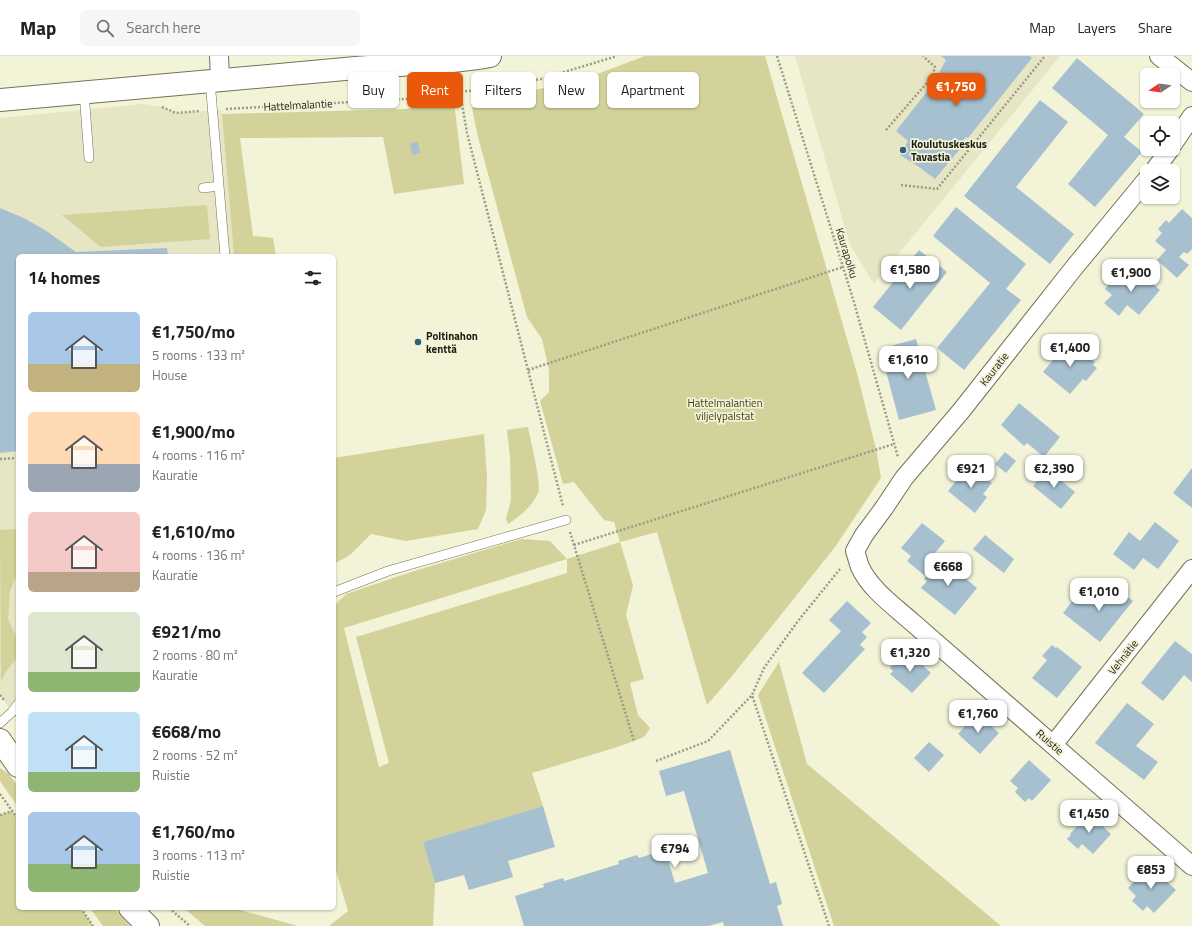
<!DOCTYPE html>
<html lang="en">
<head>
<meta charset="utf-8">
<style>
	body { margin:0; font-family:"Titillium Web",sans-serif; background:#f6f6f6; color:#222; height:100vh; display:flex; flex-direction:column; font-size:15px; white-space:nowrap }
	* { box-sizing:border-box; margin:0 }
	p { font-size:13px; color:#767676 }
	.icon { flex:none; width:22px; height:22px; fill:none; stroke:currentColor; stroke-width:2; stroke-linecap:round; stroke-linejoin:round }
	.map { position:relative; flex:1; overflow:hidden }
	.drawer { position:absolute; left:16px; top:198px; width:320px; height:656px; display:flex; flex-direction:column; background:#fff; border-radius:6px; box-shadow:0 1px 3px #0004 }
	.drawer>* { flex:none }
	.hud { position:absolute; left:348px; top:16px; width:380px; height:36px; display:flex; gap:8px }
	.needle { width:26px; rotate:257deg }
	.tools { position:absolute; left:1140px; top:12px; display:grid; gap:8px }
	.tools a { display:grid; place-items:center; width:40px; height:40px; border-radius:6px; background:#fff; box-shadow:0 1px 3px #0004; font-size:20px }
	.price { position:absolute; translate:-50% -34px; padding:0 9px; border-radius:8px; background:#fff; color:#222; font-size:13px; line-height:26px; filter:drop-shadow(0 1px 2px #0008) }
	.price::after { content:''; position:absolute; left:50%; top:24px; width:12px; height:9px; margin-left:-6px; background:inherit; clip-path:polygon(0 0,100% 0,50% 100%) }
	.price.on { background:#ea580c; color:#fff }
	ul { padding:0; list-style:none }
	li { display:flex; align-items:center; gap:12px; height:100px; padding:0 12px }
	li span { display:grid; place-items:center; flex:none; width:112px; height:80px; border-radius:6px; color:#555 }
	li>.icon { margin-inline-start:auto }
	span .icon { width:48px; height:48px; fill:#fffc; stroke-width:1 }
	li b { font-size:17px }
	h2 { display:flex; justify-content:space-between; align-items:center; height:48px; padding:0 12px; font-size:17px }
	.pill { padding:0 14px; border-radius:6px; background:#fff; box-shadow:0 1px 3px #0004; font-size:14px; line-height:36px }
	.pill.on { background:#ea580c; color:#fff }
	header { display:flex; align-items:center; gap:24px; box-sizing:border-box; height:56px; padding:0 20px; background:#fff; border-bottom:1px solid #e0e0e0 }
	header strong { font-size:19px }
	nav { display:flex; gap:22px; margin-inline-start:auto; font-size:14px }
	.search { width:280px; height:36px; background:#f6f6f6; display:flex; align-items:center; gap:10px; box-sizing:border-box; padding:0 14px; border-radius:6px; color:#767676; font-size:15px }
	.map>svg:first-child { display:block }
</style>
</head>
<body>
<header>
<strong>Map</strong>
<div class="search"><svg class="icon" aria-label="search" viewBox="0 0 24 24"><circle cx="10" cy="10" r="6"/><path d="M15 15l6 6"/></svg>Search here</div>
<nav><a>Map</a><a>Layers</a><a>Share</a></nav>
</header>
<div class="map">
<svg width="1192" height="870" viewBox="0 0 1192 870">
	<rect width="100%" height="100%" fill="#f2f3d7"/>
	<!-- built -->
	<path fill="#e6e6c4" d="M795,0H1060L874,228L850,189Z
		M143,48L161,51L176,57L222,54L234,200H18L17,663L0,639V62Z"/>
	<!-- green -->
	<path fill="#d2d29a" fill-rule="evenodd" d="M645,0H765L858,321L876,393L881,422L835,491L732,620L707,649L657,476L620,486L633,529L626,559L644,623L630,627L638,659L650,672L645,680L642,682L614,692L532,717L543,750L423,786L435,827L433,870H329L348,855L334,808V593C337,589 334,558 334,550L346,538L411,516L521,483L550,485L567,503L620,486L614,466L604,464L574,426L563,428L540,345L549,336V314L542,283L527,261L478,81L472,52L494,43L584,23ZM567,503V517L356,581L389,707L379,711L344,572Z
		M454,46L464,128L394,138L383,81L240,82L253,180L273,182L276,200H234L222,58L406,53Z
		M205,149L207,150L210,183L101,191L62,159Z
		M528,371C530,383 542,428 538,437C532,451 520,460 508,468L506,463L511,444L510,401L507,374Z
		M484,378L487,421L486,454L478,473L406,485L371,478L350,499L334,508V402Z
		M18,473V516L10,535L8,563L18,585V594L16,603L5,617L1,625L0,474Z
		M779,606L807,708L1001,870H834L758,639Z
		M0,712L8,717L18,730V751L0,725Z
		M12,755L18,763V852H81L93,870H0V759Z
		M90,852H114L130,870H103Z
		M184,852H238L240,854L298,870H205Z"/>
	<!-- building -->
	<path fill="#a6c0d0" d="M941,0H1030L1032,2L968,82L966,81L958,90L960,93L935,123L919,111L900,99L908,85L896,75L933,28L946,4Z
		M1077,2L1144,58L1124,81L1142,96L1095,151L1068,128L1108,79L1052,32Z
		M1040,44L1068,66L1016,131L1074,178L1050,208L964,140Z
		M418,86L420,97L412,99L410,87Z
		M956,151L1026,208L1006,233L1021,244L964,314L937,292L990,227L933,180Z
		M0,152L24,162L45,174L76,196L167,192L168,200H18V395L0,397Z
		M1182,153L1192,162V193L1187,198L1184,196L1179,201L1189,209L1177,222L1157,204L1166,194L1155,185L1162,177L1158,173L1166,164L1169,167Z
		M919,194L947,216L901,274L873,251Z
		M1135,212L1160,234L1139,259L1127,249L1119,260L1104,247L1112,239L1105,233L1118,217L1125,224Z
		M916,283L936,354L899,364L880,293Z
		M1069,285L1095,306L1093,309L1097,312L1086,325L1083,323L1070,338L1043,316Z
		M1019,347L1060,381L1044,401L1027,387L1024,390L1001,369Z
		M1005,396L1016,405L1006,417L995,408Z
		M969,409L992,427L983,438L987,441L975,457L948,435Z
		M1192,412V452L1173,437Z
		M1047,413L1075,436L1061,453L1033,430Z
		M1155,466L1179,485L1158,513L1143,502L1134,514L1113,498L1129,476L1140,485Z
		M922,467L945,485L930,503L934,506L924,519L907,505L911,500L901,492Z
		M985,479L1014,503L1004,517L973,493Z
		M941,502L977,532L955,559L921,532L927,525L924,523Z
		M1110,527L1133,545L1100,586L1063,557L1078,538L1093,549Z
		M847,545L871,567L862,576L867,581L860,589L865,593L824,637L802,617L841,575L829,564Z
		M1175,585L1192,598V626L1184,619L1163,645L1141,627Z
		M1052,589L1056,592L1057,591L1082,611L1057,642L1032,622L1047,604L1042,600Z
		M910,597L931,617L912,637L890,618L893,615L890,612L897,604L900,608Z
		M1127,647L1154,668L1136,690L1158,706L1144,724L1095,687Z
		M977,657L999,677L980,698L958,678Z
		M929,686L944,699L929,716L914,702Z
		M730,694L770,828L776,826L782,848L777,850L783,870H724L723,866L708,870H524L515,840L544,831L543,828L563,822L564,825L619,808L618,805L637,799L639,802L665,794L675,827L708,817L684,735L666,740L659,715Z
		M1029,704L1051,724L1032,745L1029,742L1025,746L1015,736L1018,732L1010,725Z
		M543,750L555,791L508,805L513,821L469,834L464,819L435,827L423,786Z
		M1089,757L1111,778L1093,798L1082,788L1078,793L1067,783L1071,779L1070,778Z
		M1149,809L1176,834L1154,857L1147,850L1143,855L1132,845L1136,840L1128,832Z"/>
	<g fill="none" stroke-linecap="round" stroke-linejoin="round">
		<defs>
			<path id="service" d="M210,25L225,200
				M84,36L89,102
				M203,132L219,130
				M334,536L388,515L566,464
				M0,667L12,656L18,648"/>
			<path id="minor" d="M219,0L220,23
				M1159,0L1192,26
				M1173,88L1192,60
				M1154,115L1170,93
				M1147,123L1073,213L961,355L904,422L884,452L864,479L855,495C857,500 858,506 860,511C870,533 894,550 912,566L1192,810
				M1053,689L1192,513"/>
			<path id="secondary" d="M0,44C115,33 230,24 345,13C393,8 442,9 490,0
				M0,684L18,710
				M130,852L148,870"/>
		</defs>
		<!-- service casing -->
		<use href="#service" stroke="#73735b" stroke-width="10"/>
		<!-- minor casing -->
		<use href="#minor" stroke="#73735b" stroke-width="20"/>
		<!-- secondary casing -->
		<use href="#secondary" stroke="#73735b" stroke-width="24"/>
		<!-- path -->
		<path stroke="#9b9b87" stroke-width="2.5" stroke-dasharray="2 2" stroke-linecap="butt" d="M777,0L853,243L898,401
			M479,22L481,34
			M460,36L467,77L563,450
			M162,51L176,57L199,55
			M226,53L406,43L441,37L481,34L541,23L617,0
			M886,74L932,21L935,11L923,0
			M901,129L937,133L1045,0
			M528,314L843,211
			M0,403L18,402
			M570,476L634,685
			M574,489L894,388
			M0,639L4,644
			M656,705L708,685L752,639
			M0,738L18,763
			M0,759L12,755
			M81,852L93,870
			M169,852L190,870
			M829,870L752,639L764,612L798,565L840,513"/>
		<!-- service -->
		<use href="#service" stroke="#fff" stroke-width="9"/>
		<!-- minor -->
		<use href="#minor" stroke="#fff" stroke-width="18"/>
		<!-- secondary -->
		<use href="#secondary" stroke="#fff" stroke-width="22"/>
	</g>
	<!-- markers -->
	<g fill="#2c607c" stroke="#f2f3d7" stroke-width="1.5">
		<circle cx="903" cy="94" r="4"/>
		<circle cx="418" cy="286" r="4"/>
	</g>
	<g text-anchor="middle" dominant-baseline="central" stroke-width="3.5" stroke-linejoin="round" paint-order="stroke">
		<!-- street labels -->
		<g font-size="11" fill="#1c1c12" stroke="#f2f3d7">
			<text transform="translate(298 49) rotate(-3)">Hattelmalantie</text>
			<text transform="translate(847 197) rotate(73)">Kaurapolku</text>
			<text transform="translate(994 313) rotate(-52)">Kauratie</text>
			<text transform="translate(1123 601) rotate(-52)">Vehnätie</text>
			<text transform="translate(1050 686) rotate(41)">Ruistie</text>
		</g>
		<!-- poi labels -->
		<g font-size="11" font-weight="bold" fill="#1c1c12" stroke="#f2f3d7" text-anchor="start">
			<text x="911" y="88">Koulutuskeskus<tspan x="911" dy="13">Tavastia</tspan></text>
			<text x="426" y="280">Poltinahon<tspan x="426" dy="13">kenttä</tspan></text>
		</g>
		<!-- park labels -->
		<g font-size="11" fill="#3e3d17" stroke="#f2f3d7">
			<text x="725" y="347">Hattelmalantien<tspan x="725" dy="13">viljelypalstat</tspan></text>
		</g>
	</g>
</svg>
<div class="tools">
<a><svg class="needle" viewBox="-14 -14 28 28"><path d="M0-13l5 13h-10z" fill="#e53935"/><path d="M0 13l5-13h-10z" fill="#767676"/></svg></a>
<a><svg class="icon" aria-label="locate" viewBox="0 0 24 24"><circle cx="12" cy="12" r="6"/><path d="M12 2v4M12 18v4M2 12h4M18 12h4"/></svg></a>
<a><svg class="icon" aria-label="layers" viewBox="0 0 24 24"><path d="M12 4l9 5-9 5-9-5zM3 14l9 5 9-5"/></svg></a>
</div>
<b class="price on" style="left:956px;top:51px">€1,750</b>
<b class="price" style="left:910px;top:234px">€1,580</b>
<b class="price" style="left:1131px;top:237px">€1,900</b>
<b class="price" style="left:1070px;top:312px">€1,400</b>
<b class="price" style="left:908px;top:324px">€1,610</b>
<b class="price" style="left:971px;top:433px">€921</b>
<b class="price" style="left:1054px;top:433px">€2,390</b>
<b class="price" style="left:948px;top:531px">€668</b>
<b class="price" style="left:1099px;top:556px">€1,010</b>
<b class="price" style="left:910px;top:617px">€1,320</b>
<b class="price" style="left:978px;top:678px">€1,760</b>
<b class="price" style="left:1089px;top:778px">€1,450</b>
<b class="price" style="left:675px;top:813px">€794</b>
<b class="price" style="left:1151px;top:834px">€853</b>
<div class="hud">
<a class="pill">Buy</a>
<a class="pill on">Rent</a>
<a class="pill">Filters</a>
<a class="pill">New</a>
<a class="pill">Apartment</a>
</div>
<section class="drawer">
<h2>14 homes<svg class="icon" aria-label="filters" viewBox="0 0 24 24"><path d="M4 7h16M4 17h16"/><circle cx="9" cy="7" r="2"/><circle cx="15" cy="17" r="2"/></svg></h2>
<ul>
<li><span style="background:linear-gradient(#a9c7e8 65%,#c2b280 0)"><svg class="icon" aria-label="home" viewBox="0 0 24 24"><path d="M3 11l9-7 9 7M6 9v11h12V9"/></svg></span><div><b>€1,750/mo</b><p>5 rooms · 133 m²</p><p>House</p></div></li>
<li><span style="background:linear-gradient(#ffd9b3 65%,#9aa5b1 0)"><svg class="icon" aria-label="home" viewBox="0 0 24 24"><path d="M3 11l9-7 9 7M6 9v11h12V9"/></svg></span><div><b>€1,900/mo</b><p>4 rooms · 116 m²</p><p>Kauratie</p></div></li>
<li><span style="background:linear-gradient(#f6c9c9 75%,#b9a48a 0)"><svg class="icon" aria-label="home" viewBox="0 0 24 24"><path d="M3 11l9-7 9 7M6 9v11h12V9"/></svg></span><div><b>€1,610/mo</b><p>4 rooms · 136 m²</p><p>Kauratie</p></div></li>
<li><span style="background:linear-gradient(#dfe7d0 75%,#8fb573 0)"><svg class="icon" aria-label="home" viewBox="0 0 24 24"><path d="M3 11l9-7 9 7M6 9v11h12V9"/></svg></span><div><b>€921/mo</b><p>2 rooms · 80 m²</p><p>Kauratie</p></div></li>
<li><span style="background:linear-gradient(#bfe0f5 75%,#8fb573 0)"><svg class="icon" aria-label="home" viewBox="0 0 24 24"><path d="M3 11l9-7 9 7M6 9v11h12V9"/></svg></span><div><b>€668/mo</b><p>2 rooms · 52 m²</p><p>Ruistie</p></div></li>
<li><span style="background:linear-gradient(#a9c7e8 65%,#8fb573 0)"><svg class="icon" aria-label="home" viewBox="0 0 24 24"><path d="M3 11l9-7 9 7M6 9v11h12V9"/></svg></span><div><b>€1,760/mo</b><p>3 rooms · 113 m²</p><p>Ruistie</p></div></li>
</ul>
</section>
</div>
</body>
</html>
